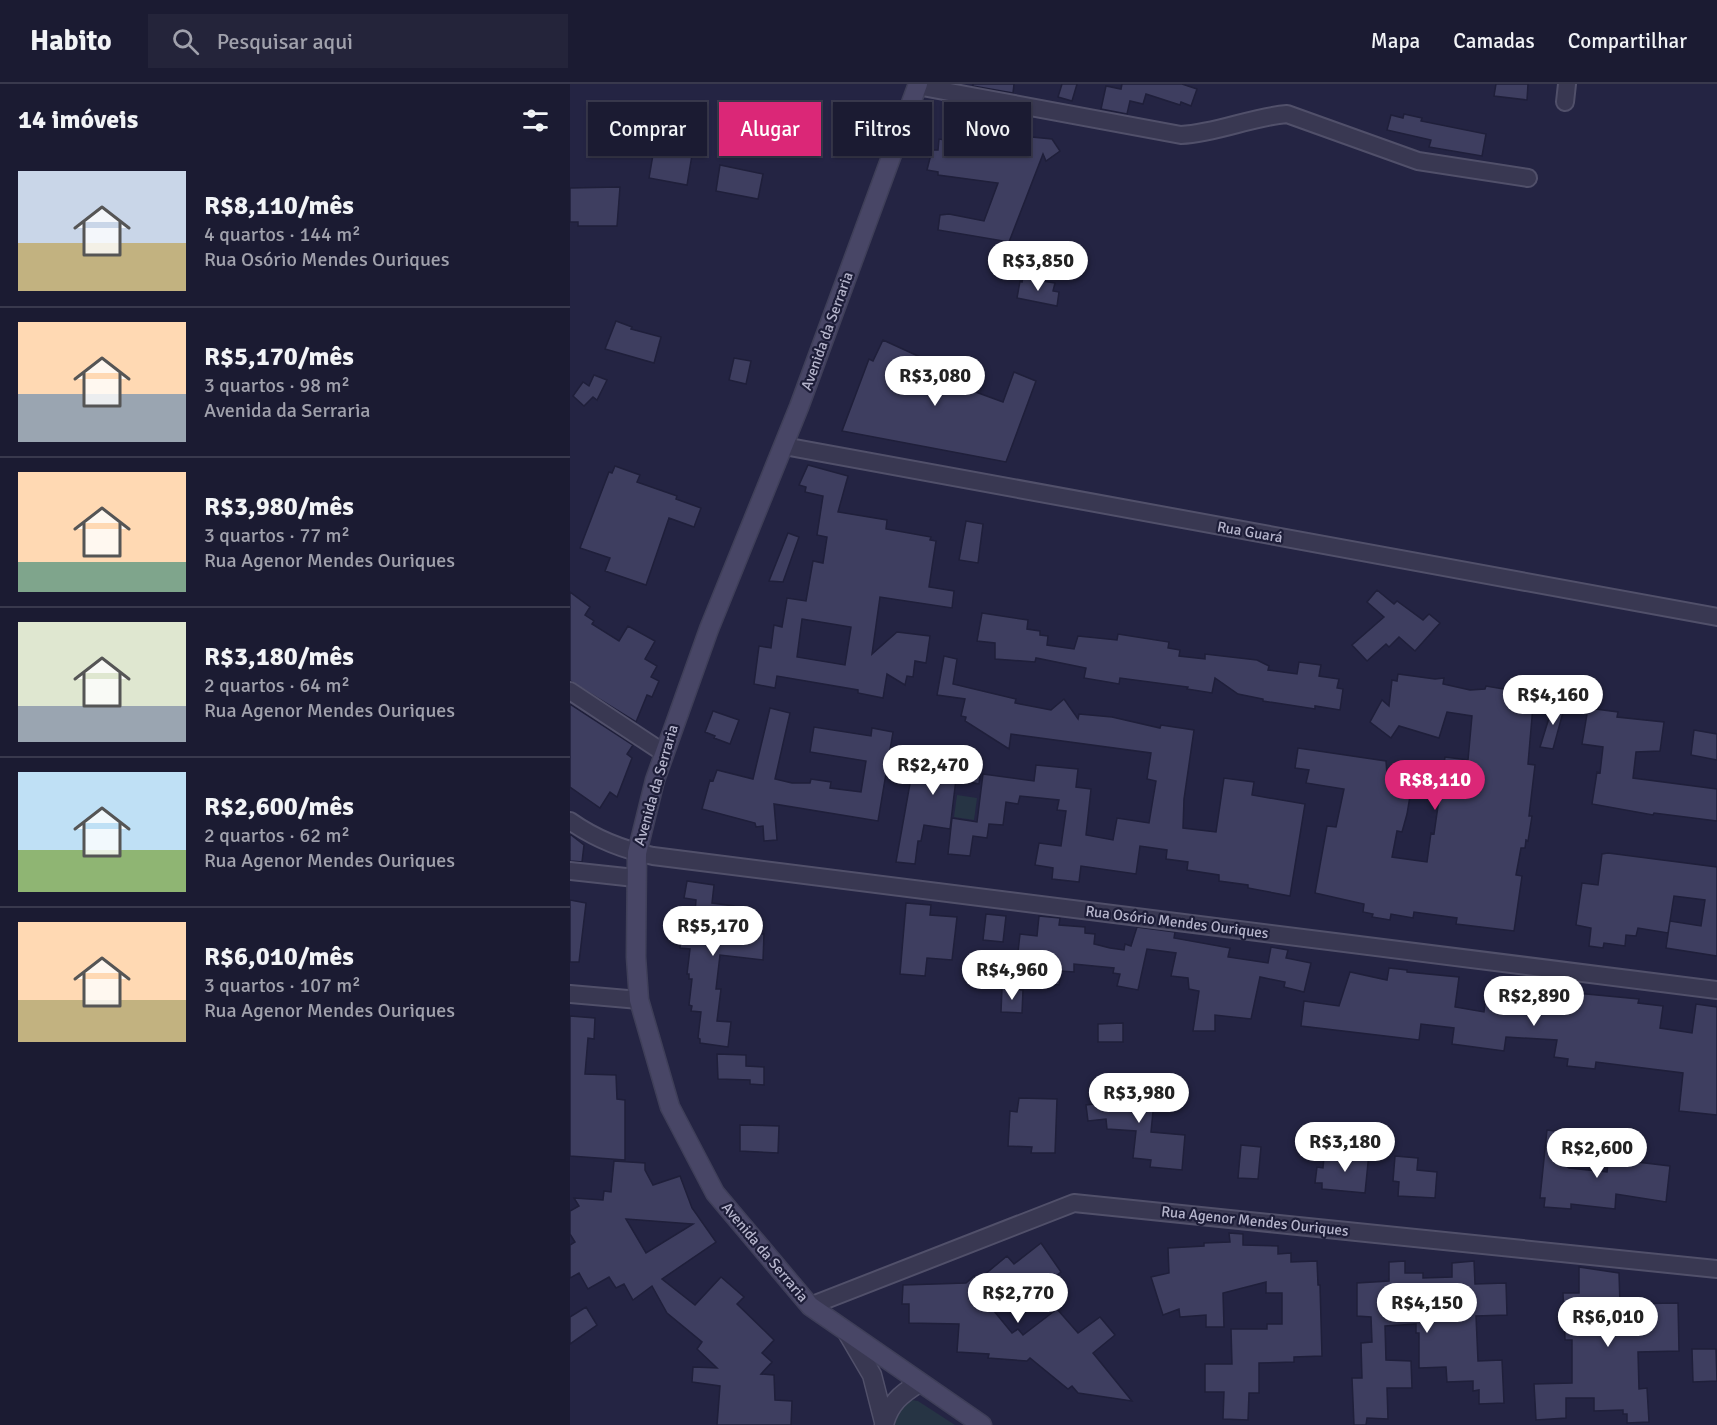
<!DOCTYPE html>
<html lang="pt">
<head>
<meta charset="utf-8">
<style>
	body { margin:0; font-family:Signika,sans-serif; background:#24243a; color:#f1f3f6; height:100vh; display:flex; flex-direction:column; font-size:22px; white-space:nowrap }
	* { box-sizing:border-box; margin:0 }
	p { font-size:20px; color:#a0a1ac }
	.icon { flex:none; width:33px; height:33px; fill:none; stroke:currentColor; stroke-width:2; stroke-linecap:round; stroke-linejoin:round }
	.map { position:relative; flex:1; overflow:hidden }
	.panel { display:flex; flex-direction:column; background:#1b1b32; width:570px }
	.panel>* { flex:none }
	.hud { position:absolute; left:18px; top:18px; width:570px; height:54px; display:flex; gap:12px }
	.price { position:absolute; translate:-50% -51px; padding:0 14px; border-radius:21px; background:#fff; color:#222; font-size:20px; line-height:39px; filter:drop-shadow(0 2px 3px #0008) }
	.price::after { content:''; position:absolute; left:50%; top:36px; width:18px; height:14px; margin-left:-9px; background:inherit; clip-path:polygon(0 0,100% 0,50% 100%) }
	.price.current { background:#db2777; color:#fff }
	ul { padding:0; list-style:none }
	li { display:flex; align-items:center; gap:18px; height:150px; padding:0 18px }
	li+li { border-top:2px solid #39394d }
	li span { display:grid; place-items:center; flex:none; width:168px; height:120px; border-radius:0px; color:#555 }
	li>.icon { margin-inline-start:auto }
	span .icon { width:72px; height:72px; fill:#fffc; stroke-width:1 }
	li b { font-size:26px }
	h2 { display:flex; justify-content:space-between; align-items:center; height:72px; padding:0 18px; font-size:26px }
	.pill { padding:0 21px; border-radius:0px; background:#1b1b32; box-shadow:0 2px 4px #0004,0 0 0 2px #39394d; font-size:21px; line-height:54px }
	.pill.current { background:#db2777; color:#fff }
	header { display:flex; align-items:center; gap:36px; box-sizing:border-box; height:84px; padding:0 30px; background:#1b1b32; border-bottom:2px solid #39394d }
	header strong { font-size:28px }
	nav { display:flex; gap:33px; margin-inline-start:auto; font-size:21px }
	.search { width:420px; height:54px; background:#24243a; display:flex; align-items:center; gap:15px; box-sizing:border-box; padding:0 21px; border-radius:0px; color:#a0a1ac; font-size:22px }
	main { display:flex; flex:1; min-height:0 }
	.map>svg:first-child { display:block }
</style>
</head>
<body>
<header>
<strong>Habito</strong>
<div class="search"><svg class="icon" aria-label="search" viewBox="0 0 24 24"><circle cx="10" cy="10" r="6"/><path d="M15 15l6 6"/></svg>Pesquisar aqui</div>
<nav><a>Mapa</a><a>Camadas</a><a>Compartilhar</a></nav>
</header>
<main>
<section class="panel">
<h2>14 imóveis<svg class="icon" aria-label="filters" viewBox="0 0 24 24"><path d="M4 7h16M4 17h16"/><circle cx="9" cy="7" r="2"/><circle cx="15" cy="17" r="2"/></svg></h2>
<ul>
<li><span style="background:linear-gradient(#c9d6e8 60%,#c2b280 0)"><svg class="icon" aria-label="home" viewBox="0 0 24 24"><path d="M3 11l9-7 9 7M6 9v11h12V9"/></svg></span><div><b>R$8,110/mês</b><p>4 quartos · 144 m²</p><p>Rua Osório Mendes Ouriques</p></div></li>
<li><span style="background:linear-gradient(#ffd9b3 60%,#9aa5b1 0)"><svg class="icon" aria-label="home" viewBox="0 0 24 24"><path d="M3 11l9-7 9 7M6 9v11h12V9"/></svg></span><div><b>R$5,170/mês</b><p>3 quartos · 98 m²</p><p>Avenida da Serraria</p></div></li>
<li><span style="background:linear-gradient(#ffd9b3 75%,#7fa58c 0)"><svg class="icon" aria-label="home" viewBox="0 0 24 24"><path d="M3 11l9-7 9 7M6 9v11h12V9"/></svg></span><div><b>R$3,980/mês</b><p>3 quartos · 77 m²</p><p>Rua Agenor Mendes Ouriques</p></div></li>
<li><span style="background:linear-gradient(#dfe7d0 70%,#9aa5b1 0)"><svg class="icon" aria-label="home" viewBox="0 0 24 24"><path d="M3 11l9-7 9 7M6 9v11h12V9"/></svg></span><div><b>R$3,180/mês</b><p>2 quartos · 64 m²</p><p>Rua Agenor Mendes Ouriques</p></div></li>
<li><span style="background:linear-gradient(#bfe0f5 65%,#8fb573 0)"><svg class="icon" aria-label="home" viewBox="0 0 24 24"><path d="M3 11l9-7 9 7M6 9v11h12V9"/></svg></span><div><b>R$2,600/mês</b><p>2 quartos · 62 m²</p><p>Rua Agenor Mendes Ouriques</p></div></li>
<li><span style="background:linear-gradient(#ffd9b3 65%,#c2b280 0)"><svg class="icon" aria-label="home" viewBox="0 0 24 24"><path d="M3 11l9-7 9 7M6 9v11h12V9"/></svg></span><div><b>R$6,010/mês</b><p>3 quartos · 107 m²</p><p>Rua Agenor Mendes Ouriques</p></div></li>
</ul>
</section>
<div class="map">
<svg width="1147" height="1341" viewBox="0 0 1147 1341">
	<rect width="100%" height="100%" fill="#242443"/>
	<!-- green -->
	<path fill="#263444" d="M387,711L407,714L404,736L384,733Z
		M342,1316L348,1317L385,1341H324C325,1330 330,1318 342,1316Z"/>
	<!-- building -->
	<path fill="#3e3e60" stroke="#1f1f3a" stroke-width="1.5" fill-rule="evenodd" d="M403,0H444L443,9L403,2Z
		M492,0H507L502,17L488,13Z
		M552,0H612L627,5L621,22L611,18L610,21L576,10L573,20L560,17L557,30L531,25L536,2L551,5Z
		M926,0H958L957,16L924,12Z
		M834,30L852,34L851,37L916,50L912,72L859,63L861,56L817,46L821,31L833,34Z
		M87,47L125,53L117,101L79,94Z
		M421,49L482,55L490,67L476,77L473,70L439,158L368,146L370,131L379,130L414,137L428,99L368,91V88L357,86L362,66H368L369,55L375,56L376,54L420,60Z
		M150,81L193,90L188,115L146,107Z
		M50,103L47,142H8V138H0V104Z
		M453,194L485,199L483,207L489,208L487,222L447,214L450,197L452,198Z
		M46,237L62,243L61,245L91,253L84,279L35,265Z
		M313,256L385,289L381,299L433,318L444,288L466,297L436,378L272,347L299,275L303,277Z
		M164,274L181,277L176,300L159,296Z
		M24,291L37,296L27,316L23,313L14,322L3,312L13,298L19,302Z
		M238,381L278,392L268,428L317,436L316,445L361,453L360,456L366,457L359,503L384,507L382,524L310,513L302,570L327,548L360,552L356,579L345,577L343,593L337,592L335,601L317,590L313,614L288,609V606L207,592L205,604L184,600L189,562L201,564L204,541L212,543L217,514L236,517L243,477L253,479L257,453L247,451L253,412L235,408L236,403L229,401ZM232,535L281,543L275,581L227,573Z
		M45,382L70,391L67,398L107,412L106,415L131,424L124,443L99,434L76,501L35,487L40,474L10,464L39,388L42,389Z
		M396,437L413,440L408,479L389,476Z
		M218,449L229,453L213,498L199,497Z
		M807,506L824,520L827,517L853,536L859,530L870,539L845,567L829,553L819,563L816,560L797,577L782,561L814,533L797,518Z
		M0,508L20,523L15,531L24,537L22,540L49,557L58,542L85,557L75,575L87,582L81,593L89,597L82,613L77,611L66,638L0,597Z
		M412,529L458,536L457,545L470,547V551L478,552L477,561L504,565L508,552L547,556L548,550L599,558L598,564L610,566L609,572L635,575V570L687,576L699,582L698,586L727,590L729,578L751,581L749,592L769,595L767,604L773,605L770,626L745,622V625L693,617V615L668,610L645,594L642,609L617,605L618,603L550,594L549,600L514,594L516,584L466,574L465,578L425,575V559L407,557Z
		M374,572L387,575L383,600L446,615L445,619L481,626L494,615L508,635L509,630L542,633L590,644L591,641L624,646L614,715L613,744L646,748L654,694L684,698L682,711L735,720L720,812L678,804V801L649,797V791L617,786L618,778L596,775L597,766L570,762L566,790L511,782L509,798L482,795L483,784L465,781L469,759L491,762L496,727L487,726L489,716L450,712L448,720L436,718L433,741L419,740L417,754L403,752L400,772L378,770L382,734L407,738L413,690L464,697L466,681L508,685L506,703L521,705L516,751L543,756L547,734L579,739L586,697L577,695L581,669L441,650L439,665L395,637L396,633L391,632L395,615L367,611Z
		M828,590L865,595L874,594L873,600L900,606L915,605L916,602L964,610L958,680L965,681L959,732H962L958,757L956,756L955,764H951L946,791L952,792L944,847L886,840L887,834L844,828L843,834L821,830L820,836L802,833L803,830L793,828L794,820L745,809L757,742L766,743L774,705L736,699L739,686L725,684L728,664L816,677L817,690L843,694L837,730L832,748L827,747L822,773L857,778L861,749L864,750L875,673L898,676L902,632L877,628L869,654L829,642L821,654L800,638L812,616L819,622L822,596L827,597Z
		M984,618L995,621L983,665L970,663Z
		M0,620L63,661L57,670L62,674L47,713L40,708L30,724L0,703Z
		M200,624L220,629L205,695L222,699H240L241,695L261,698L260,704L291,708L296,677L240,668L244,643L301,652L302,644L323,648L308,737L204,720L207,756L194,757L193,742L186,743L185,739L132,725L140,696L143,697L147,686L183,695Z
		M1018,624L1048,628L1047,633L1094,638L1090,667L1066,668L1063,694L1147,705V737L1084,729L1083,731L1022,720L1027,688L1030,689L1033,663L1012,660Z
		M143,627L169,636L160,660L144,654L145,652L135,648Z
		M1124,646L1147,650V676L1121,671Z
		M360,665L366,668L388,670L391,673L403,675L412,674L409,700L386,695L380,745L354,741L351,757H348L345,780L326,778L346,666Z
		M0,750L14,761L12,778L0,777Z
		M1038,769L1147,783V872L1096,864L1100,837L1131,842L1135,816L1104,812L1098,849L1068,844L1066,852L1056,851L1055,862L1034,859L1033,864L1019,862L1021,844L1006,841L1012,799L1028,801L1032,770Z
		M117,797L144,801L142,819L164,822L163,834H170L169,848L194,850L193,876L150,871L146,905H151L147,937L161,938L158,963L130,959V955L128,954L131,928L121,927L122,922L119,921L122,895H119V890H117L120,865L110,864L112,842L124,843L126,816L114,814Z
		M0,816L16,819L9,878H0Z
		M336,819L361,821L360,831L387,833L382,876L357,874L355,892L330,890Z
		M416,830L436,832L433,858L413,856Z
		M469,832L490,834L489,841L515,843V849L525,850L524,860L540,864L554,866L555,860L561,862L567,843L605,848L604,854L660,864L658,873L698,879L701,863L718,866L716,874L741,879L734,908L714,903L715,898L690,893L681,935L645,931V947H623L629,907L619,905L618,894L601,892L606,869L577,865L568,906L547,902L550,890L543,889L544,884L504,880V888L491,887L489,901L469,898L473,871L448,868L450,850L467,852Z
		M819,884L837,886V888L889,893L885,923L914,928L917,901L941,905L939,920L974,924L993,926L995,908L1069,915L1068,919L1093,922L1090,944L1122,949L1126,920L1147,923V1031L1109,1027L1113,989L1026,978L1025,985L997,982L998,975L984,973L987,956L936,953L934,967L882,960L884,944L851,940L849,956L731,942L734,917L769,922L780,888L817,896Z
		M432,904L453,906L452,929L431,928Z
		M0,932L25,934L24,955L18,954L15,990L46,991L47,1015L55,1016V1076L0,1072Z
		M553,939V958H528V940Z
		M147,970L176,971V982L194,983V1001L180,1000V996L148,995Z
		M557,991L556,1005L585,1007L581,1048L615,1051L612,1086L580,1083L581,1076L563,1074L566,1047L537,1045L536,1035L518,1037L516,1021L539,1018L537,992Z
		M449,1014L487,1015L485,1069H461L462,1063L438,1062L440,1027L447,1028Z
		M170,1041L209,1042L208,1069L170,1067Z
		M977,1046L999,1049L996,1082L999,1084L1037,1088L1039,1072L1059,1074V1077L1100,1082L1096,1118L1046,1110L1045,1125L1001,1120V1125L974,1123L975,1114H970Z
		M671,1061L691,1063L688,1095L668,1094Z
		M774,1067L799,1069L795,1109L752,1105V1099H745L747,1083L753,1084L754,1073L773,1075Z
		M825,1072L848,1074L847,1086L867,1088L865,1114L828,1112L829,1098L823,1097Z
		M44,1077L75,1079V1086L83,1101L110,1092L122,1124L146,1158L92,1195L125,1221L151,1193L174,1213L167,1220L204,1256L192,1269L202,1278L191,1290L204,1291L205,1316L222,1317L221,1341H147L150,1302L122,1298L123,1283L147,1284L127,1265L132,1258L97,1229L82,1202L63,1216L54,1200L46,1204L39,1193L18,1205L9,1189L0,1194V1161L5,1158L0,1150V1127L9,1122L4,1114L33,1116L34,1107L41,1108ZM56,1135L123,1140L76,1169Z
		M659,1149L673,1150V1161L708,1162V1170L721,1169V1178L747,1177L748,1201H750L752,1272L724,1273V1278L689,1279V1309H679L678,1336L653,1335L654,1308H635V1280H662L661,1245H697V1240H712V1209H696V1198L653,1209L654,1243H636V1231L610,1233L609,1225L593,1231L581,1193L599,1189L598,1164L634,1162V1159L660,1158Z
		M471,1159L491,1188L471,1203L469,1201L450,1217L444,1211L424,1227L442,1249L448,1245L453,1251L487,1225L508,1249L530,1233L545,1251L523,1269L562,1317L508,1309L502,1302L498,1305L460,1274L457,1277L418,1274L419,1270L387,1268L389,1240L339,1239V1220H332L333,1201L396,1199L404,1192L408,1196L437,1172L444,1180Z
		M835,1177V1189H853V1194L882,1193V1179L904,1177L905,1200L936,1199L937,1231L906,1232L908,1277L932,1276L934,1319L909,1320V1306L903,1307V1297L877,1298L876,1283L849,1284V1249H846V1240L815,1242L816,1276L841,1277L842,1304H817L818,1335L797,1334L796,1341H784L782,1294H792L791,1259L802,1258L801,1233L787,1232V1199L819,1197V1178Z
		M1009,1183L1049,1189L1050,1220L1108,1219L1109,1267L1068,1268L1069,1305L1077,1304L1079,1338L1057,1339V1330H1053V1326L1024,1327V1314H996V1334L966,1336L964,1300L1002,1299V1256H995L993,1209H1009Z
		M16,1223L27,1241L0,1260V1233Z
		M1122,1265H1146L1147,1297L1123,1298Z"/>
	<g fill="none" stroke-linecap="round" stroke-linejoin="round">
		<defs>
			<path id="minor" d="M347,2L611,51C648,49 681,33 717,30L848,77L958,94
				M995,18L997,0
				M214,362L1147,533
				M0,607L94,669
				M0,737C24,754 54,766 83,772L1147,906
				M0,787L65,794
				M0,910L69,916
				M240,1222L504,1119L1147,1185"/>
			<path id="tertiary" d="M278,1250L302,1291L314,1338
				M314,1341C319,1320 331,1310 349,1299"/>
			<path id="secondary" d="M348,0L229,323L139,545L85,696L67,769L66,873L69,916L100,1023L145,1109L240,1222L412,1341"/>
		</defs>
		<!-- minor casing -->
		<use href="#minor" stroke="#51506a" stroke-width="20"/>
		<!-- tertiary casing -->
		<use href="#tertiary" stroke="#51506a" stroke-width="21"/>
		<!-- secondary casing -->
		<use href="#secondary" stroke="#3f3f59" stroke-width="21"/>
		<!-- minor -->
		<use href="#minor" stroke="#393852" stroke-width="16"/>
		<!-- tertiary -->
		<use href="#tertiary" stroke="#393852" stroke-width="18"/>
		<!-- secondary -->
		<use href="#secondary" stroke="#484666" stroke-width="18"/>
	</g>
	<g text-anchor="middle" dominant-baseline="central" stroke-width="4.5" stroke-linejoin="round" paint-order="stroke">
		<!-- street labels -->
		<g font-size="15" fill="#b6b5cc" stroke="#1d1d38">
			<text transform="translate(257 247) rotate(-70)">Avenida da Serraria</text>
			<text transform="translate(680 448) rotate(10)">Rua Guará</text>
			<text transform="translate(86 701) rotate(-74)">Avenida da Serraria</text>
			<text transform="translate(607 838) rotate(7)">Rua Osório Mendes Ouriques</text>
			<text transform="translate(685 1137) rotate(6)">Rua Agenor Mendes Ouriques</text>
			<text transform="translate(195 1168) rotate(50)">Avenida da Serraria</text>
		</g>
	</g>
</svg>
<b class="price" style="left:468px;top:208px">R$3,850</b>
<b class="price" style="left:365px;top:323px">R$3,080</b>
<b class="price" style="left:983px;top:642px">R$4,160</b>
<b class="price" style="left:363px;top:712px">R$2,470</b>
<b class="price current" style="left:865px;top:727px">R$8,110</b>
<b class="price" style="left:143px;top:873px">R$5,170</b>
<b class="price" style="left:442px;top:917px">R$4,960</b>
<b class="price" style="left:964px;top:943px">R$2,890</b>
<b class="price" style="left:569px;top:1040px">R$3,980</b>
<b class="price" style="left:775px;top:1089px">R$3,180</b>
<b class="price" style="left:1027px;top:1095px">R$2,600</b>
<b class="price" style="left:448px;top:1240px">R$2,770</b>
<b class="price" style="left:857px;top:1250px">R$4,150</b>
<b class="price" style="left:1038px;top:1264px">R$6,010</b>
<div class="hud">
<a class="pill">Comprar</a>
<a class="pill current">Alugar</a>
<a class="pill">Filtros</a>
<a class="pill">Novo</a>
</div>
</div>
</main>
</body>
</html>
